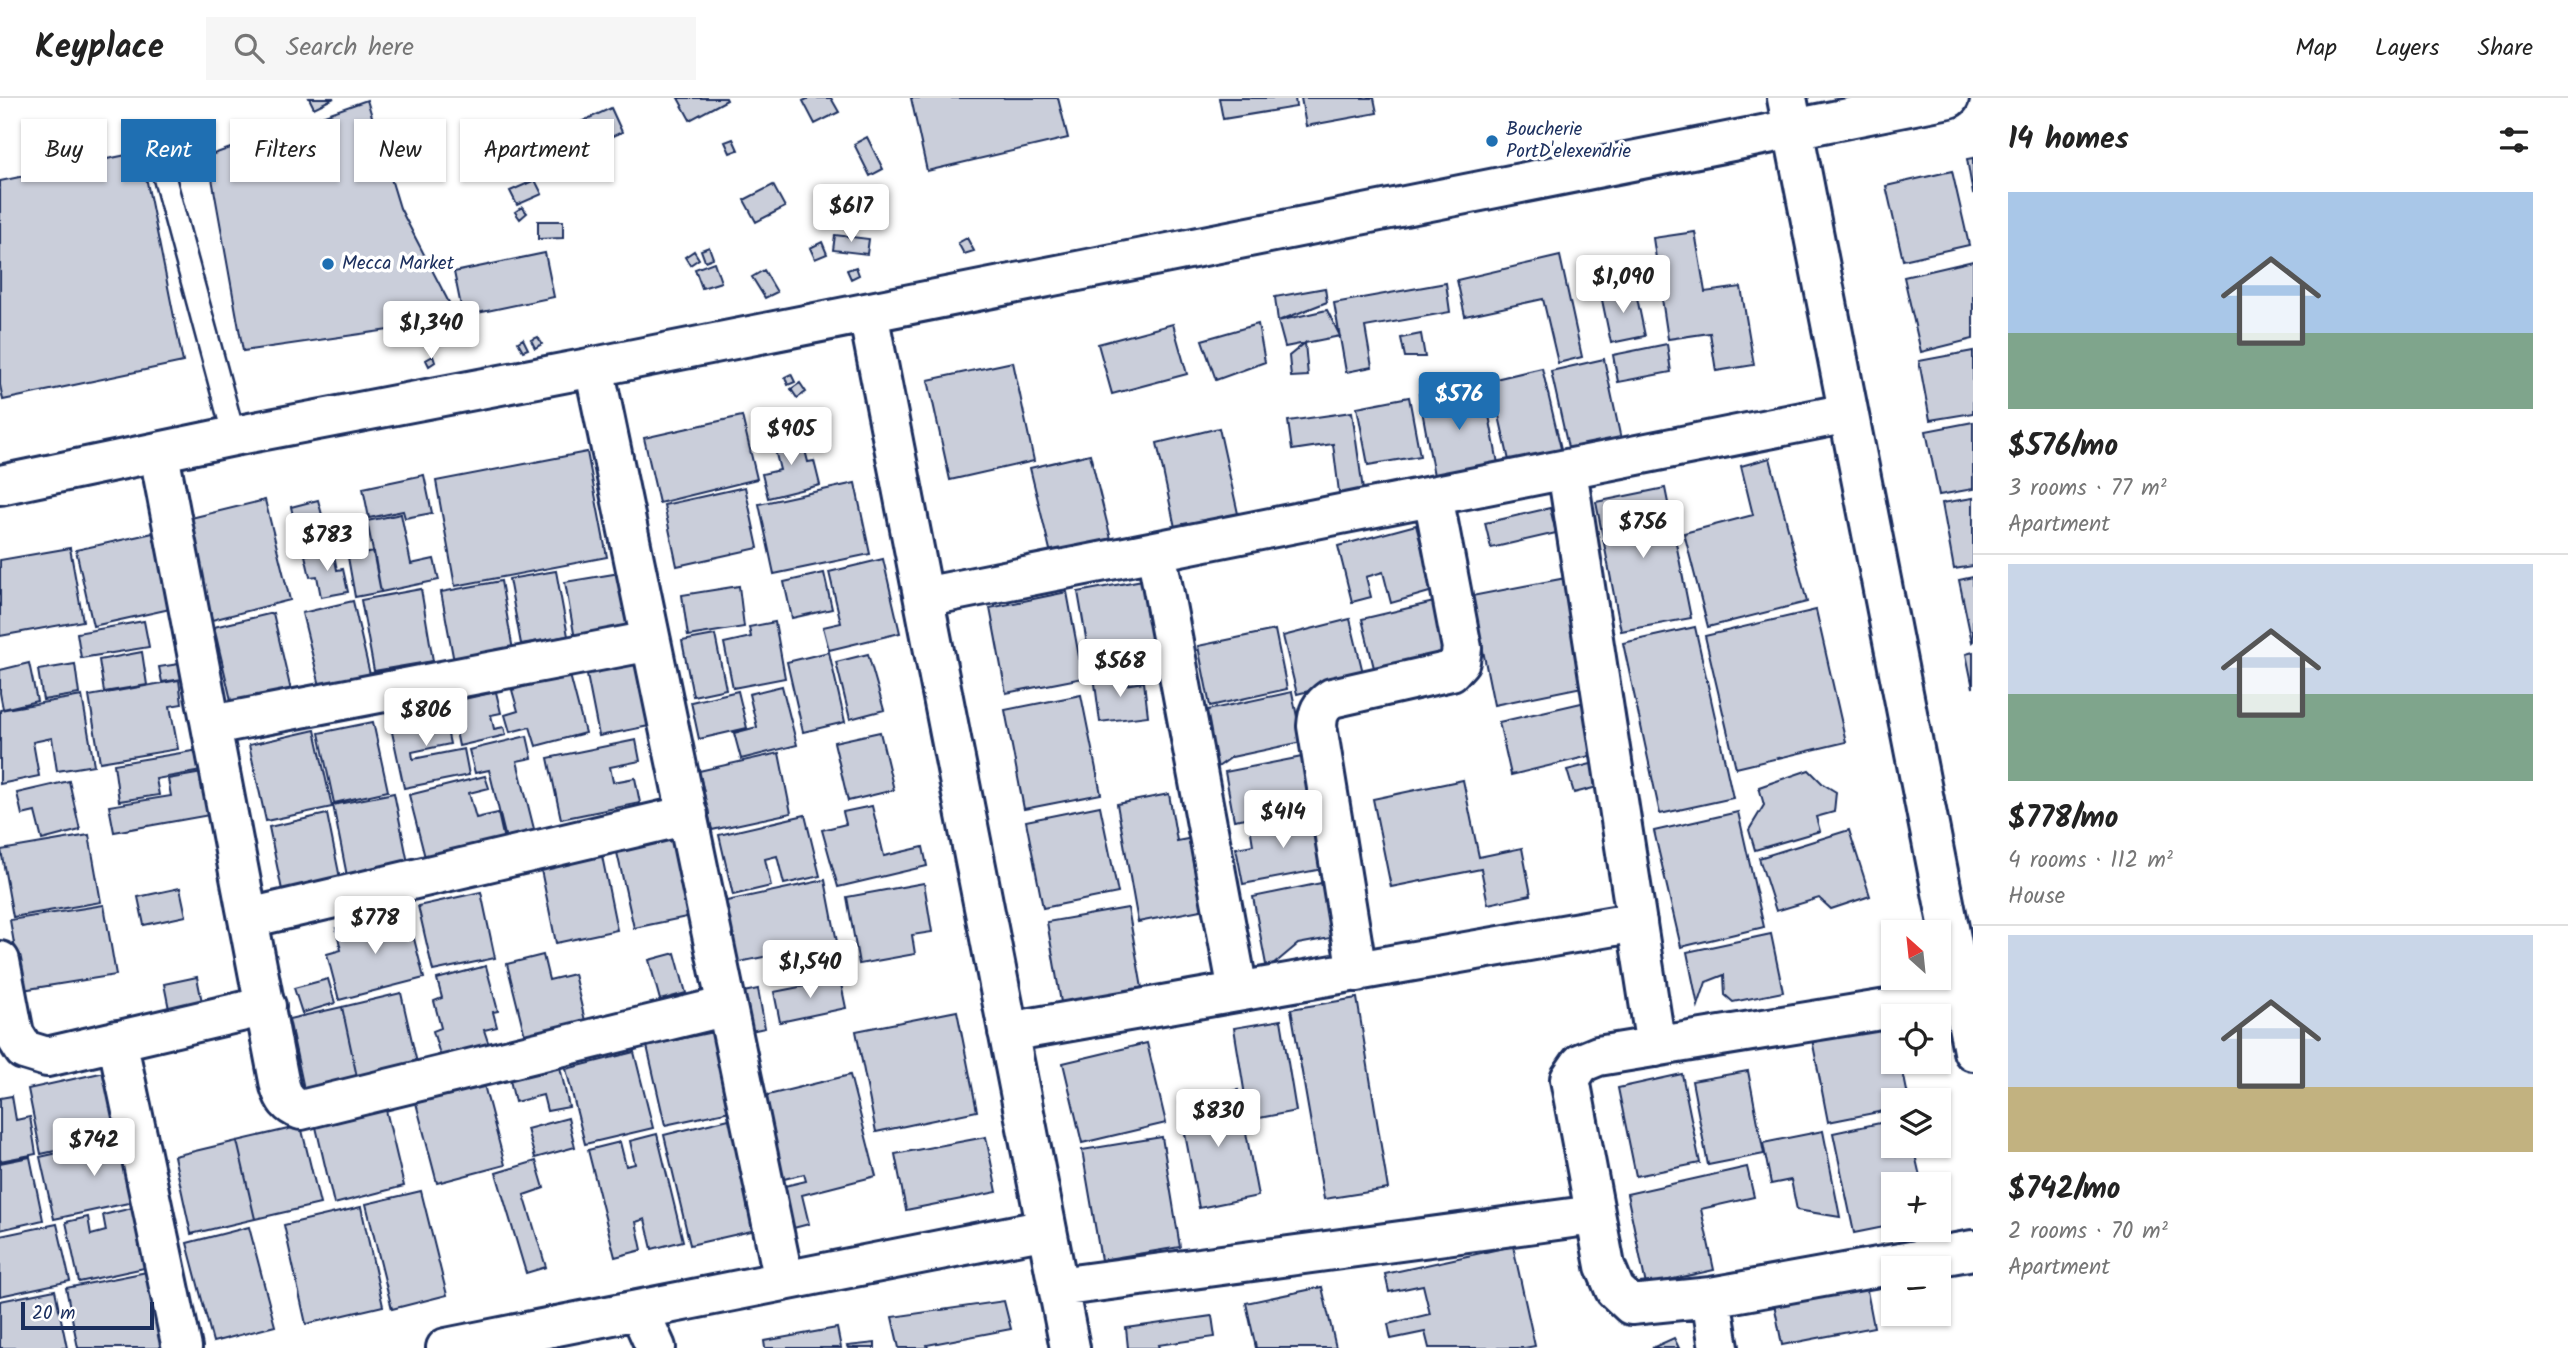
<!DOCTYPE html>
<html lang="en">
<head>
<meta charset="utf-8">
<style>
	body { margin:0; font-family:Kalam,sans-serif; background:#f6f6f6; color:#222; height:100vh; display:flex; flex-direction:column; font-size:26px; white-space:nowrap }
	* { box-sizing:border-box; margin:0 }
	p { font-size:23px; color:#767676 }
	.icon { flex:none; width:38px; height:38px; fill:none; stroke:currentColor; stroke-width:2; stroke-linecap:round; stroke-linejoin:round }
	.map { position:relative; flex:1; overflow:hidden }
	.details { display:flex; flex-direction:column; background:#fff; width:595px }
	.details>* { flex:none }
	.guide { position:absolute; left:21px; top:21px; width:665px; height:63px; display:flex; gap:14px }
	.needle { width:46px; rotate:333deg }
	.fabs { position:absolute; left:1881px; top:822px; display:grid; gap:14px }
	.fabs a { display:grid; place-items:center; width:70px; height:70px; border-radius:0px; background:#fff; box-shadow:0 2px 5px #0004; font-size:35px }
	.scale { position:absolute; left:21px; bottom:18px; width:133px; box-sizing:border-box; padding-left:7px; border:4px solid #1b2f5e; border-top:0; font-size:19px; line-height:24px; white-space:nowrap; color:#1b2f5e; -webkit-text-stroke:5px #fff; paint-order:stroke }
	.price { position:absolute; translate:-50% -60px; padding:0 16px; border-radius:7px; background:#fff; color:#222; font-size:23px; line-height:46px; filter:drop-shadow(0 2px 4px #0008) }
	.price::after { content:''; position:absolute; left:50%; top:42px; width:21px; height:16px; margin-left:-10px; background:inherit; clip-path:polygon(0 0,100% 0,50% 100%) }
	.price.selected { background:#1f6fb2; color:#fff }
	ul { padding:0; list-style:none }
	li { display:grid; align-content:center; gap:14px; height:371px; padding:0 35px }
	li+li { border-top:2px solid #e0e0e0 }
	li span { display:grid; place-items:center; height:217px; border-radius:0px; color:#555 }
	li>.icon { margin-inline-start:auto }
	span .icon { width:126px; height:126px; fill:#fffc; stroke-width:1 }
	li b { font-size:30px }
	h2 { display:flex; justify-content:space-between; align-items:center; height:84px; padding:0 35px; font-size:30px }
	.chip { padding:0 24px; border-radius:0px; background:#fff; box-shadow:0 2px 5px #0004; font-size:24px; line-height:63px }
	.chip.selected { background:#1f6fb2; color:#fff }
	header { display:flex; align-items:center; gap:42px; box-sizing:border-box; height:98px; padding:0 35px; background:#fff; border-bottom:2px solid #e0e0e0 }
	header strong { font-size:33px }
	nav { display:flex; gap:38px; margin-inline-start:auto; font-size:24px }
	.search { width:490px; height:63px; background:#f6f6f6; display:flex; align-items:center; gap:18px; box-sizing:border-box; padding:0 24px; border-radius:0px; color:#767676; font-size:26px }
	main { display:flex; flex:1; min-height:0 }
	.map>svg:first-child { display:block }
</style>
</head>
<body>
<header>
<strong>Keyplace</strong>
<div class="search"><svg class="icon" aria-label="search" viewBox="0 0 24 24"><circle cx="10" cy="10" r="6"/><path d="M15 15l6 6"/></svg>Search here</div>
<nav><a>Map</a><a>Layers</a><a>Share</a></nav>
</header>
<main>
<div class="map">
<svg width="1973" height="1250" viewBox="0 0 1973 1250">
	<rect width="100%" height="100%" fill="#fff"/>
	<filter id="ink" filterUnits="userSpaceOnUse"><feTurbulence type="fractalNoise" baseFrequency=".0143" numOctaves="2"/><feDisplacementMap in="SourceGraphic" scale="14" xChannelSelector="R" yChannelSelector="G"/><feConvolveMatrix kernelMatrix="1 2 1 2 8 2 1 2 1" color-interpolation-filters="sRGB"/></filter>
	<g filter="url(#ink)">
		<!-- building -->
		<path fill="#caceda" stroke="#1b2f5e" stroke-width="2" d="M309,0H334L314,10Z
			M678,0H726L727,2L690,22Z
			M809,0H831L839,14L815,26L803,3Z
			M911,0H1058L1068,40L927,73Z
			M1219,0H1295L1296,9L1223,21Z
			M1301,0H1374L1377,15L1306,28Z
			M367,2L400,110L458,222L243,253L208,58Z
			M611,10L622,34L584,52L572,28Z
			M503,35L514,61L494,69L483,44Z
			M867,39L883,71L870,78L854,46Z
			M733,41L738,52L730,55L725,44Z
			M141,54L183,264L3,302L0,287V83Z
			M1973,60V96L1967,61Z
			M1952,73L1969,147L1903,162L1886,88Z
			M535,82L542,96L517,107L510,93Z
			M773,87L785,109L756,124L744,102Z
			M522,109L527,115L520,121L515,114Z
			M538,123H563V140L538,141Z
			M1695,134L1705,194L1741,189L1754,267L1716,273L1710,235L1668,241L1653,140Z
			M835,137L869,141L867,156L833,152Z
			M967,140L974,153L964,156L958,145Z
			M822,144L827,156L815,161L810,150Z
			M709,149L713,160L705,163L701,152Z
			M694,153L699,161L690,167L685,159Z
			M545,155L554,199L463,218L454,174Z
			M1560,158L1582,259L1558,265L1543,201L1465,218L1457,182Z
			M1973,163V241L1921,254L1904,179Z
			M714,164L721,184L702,190L695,171Z
			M856,169L859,177L851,181L847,172Z
			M764,172L777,194L765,200L752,179Z
			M1446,185L1450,214L1365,229L1372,269L1346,274L1334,205Z
			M1325,190L1327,204L1278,223L1275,199Z
			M1635,190L1645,238L1611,245L1601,197Z
			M1327,212L1340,238L1285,249L1278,223Z
			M1173,226L1187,276L1112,296L1098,246Z
			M1258,226L1265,264L1216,282L1202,242Z
			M1421,236L1425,259H1405L1401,240Z
			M538,239L542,246L535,250L531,242Z
			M523,241L528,251L523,253L518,244Z
			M1305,245L1308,278L1291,279L1289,258Z
			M1667,246L1671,274L1618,284L1613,257Z
			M1973,253V315L1930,322L1919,263Z
			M433,258L435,264L429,268L426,262Z
			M1604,261L1623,351L1571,363L1551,273Z
			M1013,264L1034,363L950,382L928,282Z
			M1542,270L1562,355L1510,367L1491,282Z
			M791,276L795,284L788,287L785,279Z
			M800,285L806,294L797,300L791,291Z
			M1483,285L1499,371L1435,383L1419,296Z
			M1409,299L1420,358L1368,367L1357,309Z
			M1352,314L1364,399L1340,402L1333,346L1292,352L1288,323Z
			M742,318L757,381L659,405L644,340Z
			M1973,324V391L1939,397L1926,333Z
			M1219,330L1239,420L1176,434L1157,345Z
			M800,332L808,364L814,363L820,387L768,400L762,376L780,372L772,340Z
			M587,354L607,459L455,488L436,383Z
			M1090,356L1112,445L1052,460L1030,370Z
			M1770,360L1807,504L1708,529L1684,435L1753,417L1741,368Z
			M424,377L432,415L405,420L403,413L369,420L363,390Z
			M855,385L870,456L774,476L759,406Z
			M745,389L758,450L677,468L664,407Z
			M1665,390L1691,520L1621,533L1596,404Z
			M1973,400V468L1954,471L1942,405Z
			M265,402L290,502L212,522L187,421Z
			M318,402L325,428L297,435L291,409Z
			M1550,410L1556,435L1491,450L1485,425Z
			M401,416L411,466L434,461L439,482L381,494L367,423Z
			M1416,427L1433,493L1391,505L1383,474L1366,479L1371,499L1352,504L1338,448Z
			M153,435L170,511L93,528L76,452Z
			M70,450L83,523L0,538V462Z
			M333,452L337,472L343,471L348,494L321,499L317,478L310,479L305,457Z
			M374,454L381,494L355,499L348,459Z
			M883,461L900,535L829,552L823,529L841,525L829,474Z
			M556,473L568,538L521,546L509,481Z
			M632,473L641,529L575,541L565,484Z
			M824,475L832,511L792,520L784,484Z
			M1571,479L1592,587L1494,607L1472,498Z
			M1973,479V543L1972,544L1959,482Z
			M1148,481L1161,549L1090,563L1078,494Z
			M501,483L514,558L455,569L441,494Z
			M739,488L744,529L688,538L682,497Z
			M421,491L433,563L374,573L361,502Z
			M1067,494L1083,580L1006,595L990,510Z
			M353,503L371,581L321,592L302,515Z
			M1434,504L1446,557L1375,574L1362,521Z
			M1816,512L1846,644L1736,670L1705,538Z
			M273,515L292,597L233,611L214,529Z
			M1350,521L1364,579L1297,596L1283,538Z
			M144,523L149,549L81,560L77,535Z
			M775,524L785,580L733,590L724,545L751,539L749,529Z
			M1695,529L1733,700L1660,716L1623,545Z
			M1275,532L1287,591L1210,608L1198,548Z
			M715,537L726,591L693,598L682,543Z
			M142,554L147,587L104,594L99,562Z
			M829,554L845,624L803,634L787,564Z
			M1973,554V590L1966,556Z
			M868,556L884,612L850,621L836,564Z
			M646,560L659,626L599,638L586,572Z
			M29,565L37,603L3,611L0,595V572Z
			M75,566L79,596L43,602L38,572Z
			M179,566L182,581L162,584L159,569Z
			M1115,574L1117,588L1144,584L1148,618L1100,624L1094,578Z
			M570,577L585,635L536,648L530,629L510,634L505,617L518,613L512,592Z
			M179,582L182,606L170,608L178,651L100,664L89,598Z
			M782,588L797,647L741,661L734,635L757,629L749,596Z
			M738,593L747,630L699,641L691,604Z
			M496,594L501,615L491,617L494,631L504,629L506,637L459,648L450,604Z
			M1292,594L1302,644L1232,659L1215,671L1203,613Z
			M1081,597L1101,696L1024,711L1005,612Z
			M82,598L94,667L57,673L52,640L33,644L39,678L0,686V612Z
			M1590,603L1602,655L1511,677L1499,624Z
			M442,608L450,646L412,654L413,661L464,651L469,677L404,690L389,620Z
			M373,624L388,693L334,705L319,635Z
			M315,632L332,709L266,723L249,647Z
			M880,634L894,692L848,703L834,644Z
			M527,638L532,660L517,663L536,739L507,745L489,672L475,675L469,652Z
			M636,642L640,663L610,669L613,684L635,680L640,705L561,721L548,660Z
			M205,651L207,672L156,681L159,697L119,703L114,666Z
			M779,655L791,715L712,732L699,673Z
			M1302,659L1311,709L1234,722L1225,674Z
			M1603,663L1609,686L1574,695L1567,672Z
			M1809,672L1823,686L1836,694L1834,714L1816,719L1820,733L1755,752L1749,732L1764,707L1759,689Z
			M208,674L215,716L114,734L109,708L171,698L168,681Z
			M485,678L489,690L469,695L476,720L498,715L506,751L428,771L409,697Z
			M1463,682L1479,759L1522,750L1531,797L1488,806L1481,771L1391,789L1373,701Z
			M69,683L80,732L42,742L35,714L22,717L17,695Z
			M394,695L409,770L348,783L333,707Z
			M1169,696L1177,743L1198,739L1211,810L1138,824L1117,706Z
			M872,708L884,758L923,749L927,768L838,789L822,732L846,726L843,714Z
			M1100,708L1118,795L1043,810L1026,723Z
			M1738,714L1764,829L1681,849L1654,733Z
			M327,716L341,785L283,797L269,729Z
			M1319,716L1328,770L1243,786L1236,750L1253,747L1250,728Z
			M805,717L820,778L784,786L777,758L765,761L771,788L733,797L719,737Z
			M1849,732L1870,798L1831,811L1819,800L1776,813L1759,760Z
			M678,736L696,817L634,830L616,750Z
			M89,737L101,804L13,819L1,752Z
			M601,753L617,832L556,845L540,767Z
			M825,782L837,844L734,865L722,804Z
			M1331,783L1341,838L1298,846L1267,872L1253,799Z
			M924,785L932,834L912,837L915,856L859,866L847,799Z
			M180,790L186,818L144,827L138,799Z
			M481,794L495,860L433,873L418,808Z
			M104,807L116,877L22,892L10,822Z
			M1128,810L1143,896L1062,910L1047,824Z
			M407,813L424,880L339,902L327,856L341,852L336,830Z
			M1771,836L1783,894L1733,904L1725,897L1724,877L1706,884L1698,908L1687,854Z
			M675,855L686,895L660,902L649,862Z
			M543,857L549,882L574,876L586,927L526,942L507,866Z
			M486,868L498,913L493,914L497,929L484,932L489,947L441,960L433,933L441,930L434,903L442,900L437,881Z
			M197,879L203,909L170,916L164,886Z
			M328,881L335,905L302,915L294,890Z
			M840,881L846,910L780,924L774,894Z
			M758,891L765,930L741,935L734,896Z
			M401,895L417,965L357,979L342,909Z
			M1357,900L1388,1091L1324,1101L1291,911Z
			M342,909L357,979L304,991L289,921Z
			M957,913L977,1013L876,1034L856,933Z
			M1281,922L1296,1013L1249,1022L1234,930Z
			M1894,923V964H1901L1909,1003H1894V1011L1828,1024L1810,931Z
			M713,934L730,1013L665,1027L647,948Z
			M1147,945L1166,1025L1082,1045L1063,965Z
			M634,954L653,1030L585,1046L566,971Z
			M560,969L569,1009L547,1013L543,997L515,1004L510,982Z
			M114,972L129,1037L41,1056L28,991Z
			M1748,973L1764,1056L1708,1067L1692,983Z
			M1682,976L1700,1065L1636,1078L1618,990Z
			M850,977L876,1078L802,1097L809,1126L782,1133L772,1091L806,1083L804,1076L780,1082L760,999Z
			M484,987L505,1067L437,1085L416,1005Z
			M1238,992L1258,1098L1199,1110L1179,1004Z
			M12,998L16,1022L30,1019L36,1056L0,1063V1000Z
			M386,1012L404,1088L334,1106L316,1029Z
			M568,1020L575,1049L535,1060L527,1031Z
			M733,1020L760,1131L690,1147L664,1037Z
			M1894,1022V1048H1913L1922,1087H1894V1127L1854,1135L1833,1035Z
			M301,1028L320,1106L255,1121L237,1043Z
			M1823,1033L1840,1119L1797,1112L1791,1082L1771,1086L1763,1045Z
			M657,1036L683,1143L652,1151L645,1121L636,1124L642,1152L615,1159L588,1052L620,1044L626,1068L635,1066L630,1043Z
			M133,1038L147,1101L54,1121L40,1059Z
			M986,1039L997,1094L906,1112L895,1056Z
			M1162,1039L1180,1149L1101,1162L1082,1052Z
			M237,1043L255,1121L191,1136L174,1058Z
			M30,1059L43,1122L0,1132V1065Z
			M536,1063L544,1090L524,1097L546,1169L526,1175L496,1075Z
			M1747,1069L1754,1099L1701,1111L1714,1172L1646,1187L1627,1096Z
			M421,1093L447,1197L392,1211L366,1106Z
			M145,1107L158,1167L79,1184L66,1124L88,1119L91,1137L106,1133L103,1117Z
			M361,1109L383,1208L306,1226L284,1127Z
			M57,1126L70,1183L0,1198V1138Z
			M249,1129L275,1228L213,1244L187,1145Z
			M1513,1148L1535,1248L1525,1250H1429L1425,1234L1391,1241L1388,1226L1430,1216L1423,1187L1389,1194L1385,1176Z
			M157,1172L173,1250H78L66,1190Z
			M1864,1177L1874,1229L1782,1247L1772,1195Z
			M1322,1189L1336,1250H1256L1246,1205Z
			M55,1192L67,1250H0V1203Z
			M1004,1203L1011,1231L927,1247L928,1250H899L892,1219Z
			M1212,1218L1215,1239L1158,1247L1159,1250H1128L1126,1230Z
			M837,1230L841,1250H765L764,1243Z
			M1674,1240L1679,1250H1652Z
			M875,1245V1250H848L847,1248Z"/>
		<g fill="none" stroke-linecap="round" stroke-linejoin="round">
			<defs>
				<path id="lane" d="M154,41L234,338"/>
				<path id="street" d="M1787,0L1973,953
					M868,215L1070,1250
					M594,269L784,1183
					M159,356L280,988C284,1001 288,1007 301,1012L727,908
					M1567,372L1656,949
					M1156,453L1238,893
					M924,499L1848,315
					M212,627L651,543
					M249,820L688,717
					M0,863L14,936L24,952L47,959L266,908
					M1357,874L1317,628C1318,614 1320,608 1332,600L1451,573L1460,563L1462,550L1433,398
					M1008,934L1637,824
					M117,942L182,1250
					M1058,1189L1594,1117
					M1711,1199L1631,1207L1615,1192L1605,1168L1570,981L1581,965L1598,958L1961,899
					M639,1212L656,1250
					M446,1250L1046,1131
					M1719,1250L1711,1199L1973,1152"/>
				<path id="secondary" d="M0,387L234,338L594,269L1949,0"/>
			</defs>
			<!-- lane casing -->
			<use href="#lane" stroke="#1b2f5e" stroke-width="26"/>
			<!-- street casing -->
			<use href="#street" stroke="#1b2f5e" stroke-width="44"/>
			<!-- secondary casing -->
			<use href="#secondary" stroke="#1b2f5e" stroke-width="44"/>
			<!-- lane -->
			<use href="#lane" stroke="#fff" stroke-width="21"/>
			<!-- street -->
			<use href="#street" stroke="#fff" stroke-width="38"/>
			<!-- secondary -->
			<use href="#secondary" stroke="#fff" stroke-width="38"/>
		</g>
	</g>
	<!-- markers -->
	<g fill="#1f6fb2" stroke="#fff" stroke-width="2.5">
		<circle cx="1492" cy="43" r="7"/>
		<circle cx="328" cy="166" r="7"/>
	</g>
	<g text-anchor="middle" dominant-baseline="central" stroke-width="7" stroke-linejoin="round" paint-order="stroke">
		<!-- poi labels -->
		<g font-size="19" fill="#1b2f5e" stroke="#fff" text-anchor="start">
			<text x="1506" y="32">Boucherie<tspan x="1506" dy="22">PortD'elexendrie</tspan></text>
			<text x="342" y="166">Mecca Market</text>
		</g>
	</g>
</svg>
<div class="fabs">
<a><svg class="needle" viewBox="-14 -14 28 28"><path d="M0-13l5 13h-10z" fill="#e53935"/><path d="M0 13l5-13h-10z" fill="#767676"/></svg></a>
<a><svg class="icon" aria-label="locate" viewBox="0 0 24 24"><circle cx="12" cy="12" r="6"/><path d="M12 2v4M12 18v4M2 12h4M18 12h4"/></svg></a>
<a><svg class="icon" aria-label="layers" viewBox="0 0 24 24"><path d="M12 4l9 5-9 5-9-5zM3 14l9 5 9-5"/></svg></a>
<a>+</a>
<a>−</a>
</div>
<div class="scale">20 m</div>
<b class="price" style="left:851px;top:146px">$617</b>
<b class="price" style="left:1623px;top:217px">$1,090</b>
<b class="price" style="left:431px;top:263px">$1,340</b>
<b class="price selected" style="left:1459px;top:334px">$576</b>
<b class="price" style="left:791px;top:369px">$905</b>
<b class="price" style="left:1643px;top:462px">$756</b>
<b class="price" style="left:327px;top:475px">$783</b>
<b class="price" style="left:1120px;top:601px">$568</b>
<b class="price" style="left:426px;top:650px">$806</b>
<b class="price" style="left:1283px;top:752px">$414</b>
<b class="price" style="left:375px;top:858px">$778</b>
<b class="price" style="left:810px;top:902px">$1,540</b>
<b class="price" style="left:1218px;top:1051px">$830</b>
<b class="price" style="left:94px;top:1080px">$742</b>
<div class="guide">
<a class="chip">Buy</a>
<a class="chip selected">Rent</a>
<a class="chip">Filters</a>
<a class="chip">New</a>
<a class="chip">Apartment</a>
</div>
</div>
<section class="details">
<h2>14 homes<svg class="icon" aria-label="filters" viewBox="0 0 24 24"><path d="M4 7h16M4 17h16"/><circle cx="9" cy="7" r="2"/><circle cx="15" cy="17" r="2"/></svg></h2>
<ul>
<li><span style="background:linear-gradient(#a9c7e8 65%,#7fa58c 0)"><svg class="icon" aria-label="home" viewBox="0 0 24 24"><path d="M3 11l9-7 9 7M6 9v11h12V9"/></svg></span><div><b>$576/mo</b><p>3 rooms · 77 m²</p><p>Apartment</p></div></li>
<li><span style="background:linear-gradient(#c9d6e8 60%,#7fa58c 0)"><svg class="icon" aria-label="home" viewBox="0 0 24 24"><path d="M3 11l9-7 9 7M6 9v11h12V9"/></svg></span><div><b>$778/mo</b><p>4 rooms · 112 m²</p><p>House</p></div></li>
<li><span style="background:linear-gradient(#c9d6e8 70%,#c2b280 0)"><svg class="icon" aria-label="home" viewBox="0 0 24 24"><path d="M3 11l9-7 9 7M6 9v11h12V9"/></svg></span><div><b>$742/mo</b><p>2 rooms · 70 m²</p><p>Apartment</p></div></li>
</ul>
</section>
</main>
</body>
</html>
